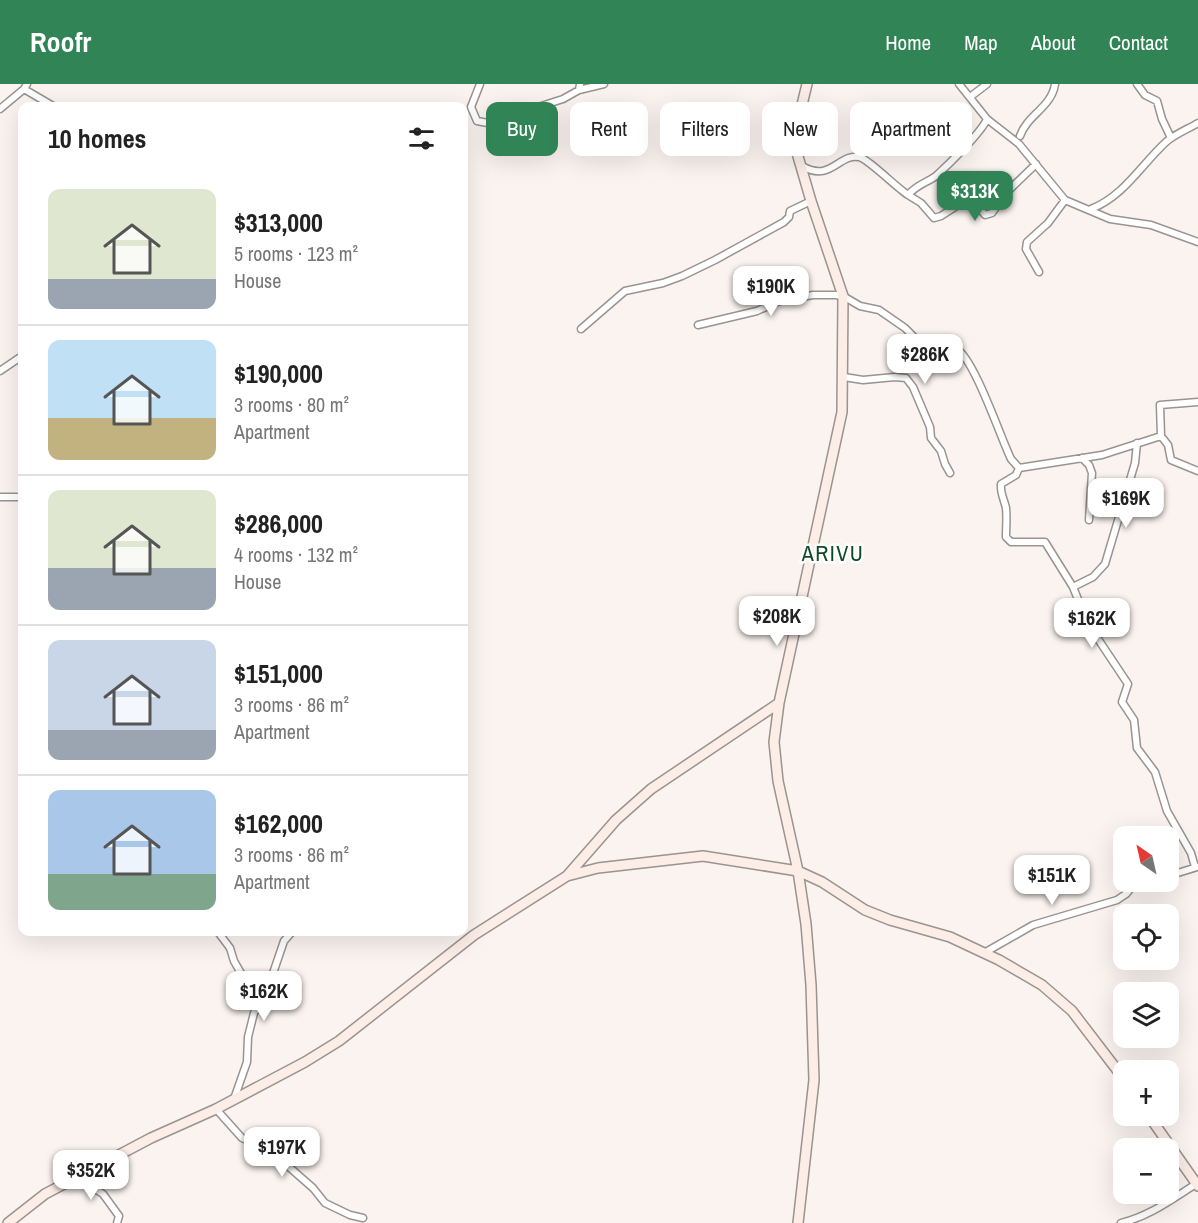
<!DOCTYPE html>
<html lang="en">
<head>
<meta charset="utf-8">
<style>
	body { margin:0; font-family:"Archivo Narrow",sans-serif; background:#f6f6f6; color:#222; height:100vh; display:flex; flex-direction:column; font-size:22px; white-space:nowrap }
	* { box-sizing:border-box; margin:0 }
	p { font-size:20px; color:#767676 }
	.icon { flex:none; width:33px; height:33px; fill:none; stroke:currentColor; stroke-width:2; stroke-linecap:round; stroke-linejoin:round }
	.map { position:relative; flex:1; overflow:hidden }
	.side { position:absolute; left:18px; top:18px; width:450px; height:834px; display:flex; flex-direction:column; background:#fff; border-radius:12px; box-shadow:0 6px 24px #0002 }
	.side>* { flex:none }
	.hud { position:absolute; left:486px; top:18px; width:570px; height:54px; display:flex; gap:12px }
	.needle { width:39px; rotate:326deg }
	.fabs { position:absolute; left:1113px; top:742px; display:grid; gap:12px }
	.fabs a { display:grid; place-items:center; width:66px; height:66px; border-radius:12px; background:#fff; box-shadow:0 6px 24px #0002; font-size:30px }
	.price { position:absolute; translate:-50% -51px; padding:0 14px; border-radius:12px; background:#fff; color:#222; font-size:20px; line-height:39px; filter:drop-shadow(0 2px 3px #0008) }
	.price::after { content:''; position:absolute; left:50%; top:36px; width:18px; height:14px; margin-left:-9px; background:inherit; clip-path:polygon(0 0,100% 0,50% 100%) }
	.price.active { background:#318456; color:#fff }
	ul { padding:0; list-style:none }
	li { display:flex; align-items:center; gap:18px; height:150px; padding:0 30px }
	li+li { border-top:2px solid #e0e0e0 }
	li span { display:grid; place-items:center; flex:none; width:168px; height:120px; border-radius:12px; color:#555 }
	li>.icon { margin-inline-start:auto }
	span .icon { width:72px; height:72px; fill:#fffc; stroke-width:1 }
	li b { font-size:26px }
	h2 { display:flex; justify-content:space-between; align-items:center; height:72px; padding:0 30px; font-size:26px }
	.pill { padding:0 21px; border-radius:12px; background:#fff; box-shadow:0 6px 24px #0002; font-size:21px; line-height:54px }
	.pill.active { background:#318456; color:#fff }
	header { display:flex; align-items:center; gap:36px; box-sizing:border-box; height:84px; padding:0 30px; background:#318456; color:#fff }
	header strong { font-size:28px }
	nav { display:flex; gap:33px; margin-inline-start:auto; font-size:21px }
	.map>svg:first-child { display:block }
</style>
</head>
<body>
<header>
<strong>Roofr</strong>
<nav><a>Home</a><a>Map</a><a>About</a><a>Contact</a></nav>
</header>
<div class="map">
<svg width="1198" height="1139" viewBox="0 0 1198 1139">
	<rect width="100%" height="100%" fill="#fbf3ef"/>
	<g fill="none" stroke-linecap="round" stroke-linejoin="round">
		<defs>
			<path id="street" d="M480,0L471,23L477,37L488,39L563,15L579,6L580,0
				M959,0L987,35L1019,60L1065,116L1110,135L1151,141L1198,158
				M1137,0L1145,11L1157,17L1162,35L1171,54
				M24,5L53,22
				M579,6L604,0
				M970,13L987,0
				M0,25L24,5L27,0
				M1020,52C1027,31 1052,23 1055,0
				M802,82C831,99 839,69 859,73C867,74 897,104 908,111C916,101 926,99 936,92C948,81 981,49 987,35
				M908,111L921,119L934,134L941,132L969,114L973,116L985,131L992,129L1007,108L1036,80
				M1091,125C1124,112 1141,81 1166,58C1175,50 1188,45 1198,39
				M1039,188L1026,165L1027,158L1048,139L1065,116
				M698,241L757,227L779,217L813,211H835L843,212L860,222L879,226L905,244L925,264C933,263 950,260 957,265C975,277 1000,352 1011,375L1019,384L1102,371L1161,352L1168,361L1171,376L1198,387
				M581,245L625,207L663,199L682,192L715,176L784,138L789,133L790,127L811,117
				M0,287L22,272
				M844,293L863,296L895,293L906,294L913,303L930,343L931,354L941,367L945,380L950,389
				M1161,352L1160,321L1198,318
				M1082,374L1089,381L1092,389L1089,436
				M1019,384L1016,391L1001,400C1000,409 1004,415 1006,424C1007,434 1006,443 1006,453L1011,458H1045L1073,503L1088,540L1128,600L1122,618L1134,636L1137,664L1155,688L1167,727L1191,769L1195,783
				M0,413H22
				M1073,503L1093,493L1105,480L1135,379L1137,359
				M1168,792L1197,783
				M218,848L230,864L234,877L258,919
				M984,869L1033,841L1117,816L1126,810L1136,798
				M234,1015L247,978L248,953L254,929L269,901L284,857L292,848
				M216,1025L242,1054L272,1068L313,1104L325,1119L350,1131L363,1134
				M77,1094L103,1110L119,1132L117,1139
				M1121,1139C1150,1132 1172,1115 1196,1100"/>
			<path id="secondary" d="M567,792L598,784L703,772L798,787L822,798L865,826L890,836L950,853L999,876L1042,901L1072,927L1124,995
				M1149,1032L1198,1102
				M8,1139L45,1110L151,1054L216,1025L305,978L339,957L474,851L567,792L616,736L651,705L779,619
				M798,1139L814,996L811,901L806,840L798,787L778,697L774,658L779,619L842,328L843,212L811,117L795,62L801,25L807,0"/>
		</defs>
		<!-- street casing -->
		<use href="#street" stroke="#9a938f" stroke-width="9"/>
		<!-- secondary casing -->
		<use href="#secondary" stroke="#9a938f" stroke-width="12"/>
		<!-- street -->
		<use href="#street" stroke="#fff" stroke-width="6"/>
		<!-- secondary -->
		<use href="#secondary" stroke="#fcede7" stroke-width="9"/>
	</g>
	<g text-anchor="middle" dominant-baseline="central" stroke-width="5" stroke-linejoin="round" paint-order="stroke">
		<!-- quarter labels -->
		<g font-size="22" letter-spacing="1.5" fill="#0d492a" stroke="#fff">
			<text x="833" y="469">ARIVU</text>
		</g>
	</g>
</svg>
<div class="fabs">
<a><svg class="needle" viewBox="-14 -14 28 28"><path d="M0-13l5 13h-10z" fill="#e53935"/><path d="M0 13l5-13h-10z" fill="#767676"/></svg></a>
<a><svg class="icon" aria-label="locate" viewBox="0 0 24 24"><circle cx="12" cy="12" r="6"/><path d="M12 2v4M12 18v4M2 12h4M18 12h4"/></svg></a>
<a><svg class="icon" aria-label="layers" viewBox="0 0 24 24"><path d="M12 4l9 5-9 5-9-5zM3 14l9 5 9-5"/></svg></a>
<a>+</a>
<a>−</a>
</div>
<b class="price active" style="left:975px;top:138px">$313K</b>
<b class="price" style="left:771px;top:233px">$190K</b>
<b class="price" style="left:925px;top:301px">$286K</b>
<b class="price" style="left:1126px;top:445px">$169K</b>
<b class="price" style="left:777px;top:563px">$208K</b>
<b class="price" style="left:1092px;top:565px">$162K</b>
<b class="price" style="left:1052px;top:822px">$151K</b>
<b class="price" style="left:264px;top:938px">$162K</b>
<b class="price" style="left:282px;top:1094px">$197K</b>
<b class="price" style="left:91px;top:1117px">$352K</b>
<div class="hud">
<a class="pill active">Buy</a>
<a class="pill">Rent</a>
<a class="pill">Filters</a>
<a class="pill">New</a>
<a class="pill">Apartment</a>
</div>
<section class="side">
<h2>10 homes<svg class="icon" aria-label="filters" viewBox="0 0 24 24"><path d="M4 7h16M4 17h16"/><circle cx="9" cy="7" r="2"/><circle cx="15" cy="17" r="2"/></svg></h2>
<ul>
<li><span style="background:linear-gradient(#dfe7d0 75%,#9aa5b1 0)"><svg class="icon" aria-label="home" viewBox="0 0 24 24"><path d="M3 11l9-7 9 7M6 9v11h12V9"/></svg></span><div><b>$313,000</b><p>5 rooms · 123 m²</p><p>House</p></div></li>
<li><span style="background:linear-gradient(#bfe0f5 65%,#c2b280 0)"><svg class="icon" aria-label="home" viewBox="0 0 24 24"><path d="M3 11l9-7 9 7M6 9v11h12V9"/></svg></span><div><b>$190,000</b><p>3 rooms · 80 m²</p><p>Apartment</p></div></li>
<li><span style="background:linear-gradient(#dfe7d0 65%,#9aa5b1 0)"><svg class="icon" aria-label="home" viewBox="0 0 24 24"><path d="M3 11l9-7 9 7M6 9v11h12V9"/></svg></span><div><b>$286,000</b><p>4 rooms · 132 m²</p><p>House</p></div></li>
<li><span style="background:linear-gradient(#c9d6e8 75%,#9aa5b1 0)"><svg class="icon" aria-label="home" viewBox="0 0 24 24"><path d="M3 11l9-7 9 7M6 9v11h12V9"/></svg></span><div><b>$151,000</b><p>3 rooms · 86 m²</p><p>Apartment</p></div></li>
<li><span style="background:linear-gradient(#a9c7e8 70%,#7fa58c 0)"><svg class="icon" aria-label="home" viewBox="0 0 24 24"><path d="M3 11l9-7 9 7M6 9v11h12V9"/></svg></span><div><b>$162,000</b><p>3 rooms · 86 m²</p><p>Apartment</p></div></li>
</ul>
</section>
</div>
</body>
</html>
